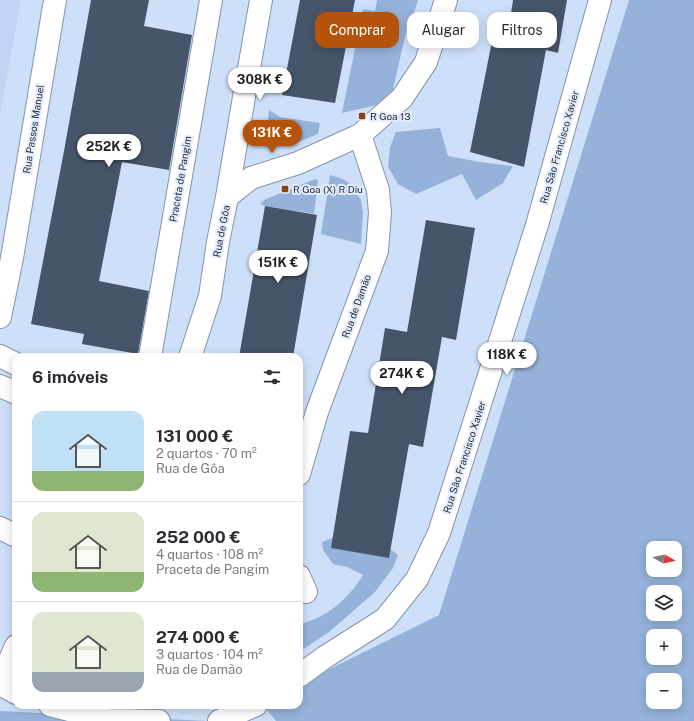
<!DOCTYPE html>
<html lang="pt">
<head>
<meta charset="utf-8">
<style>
	body { margin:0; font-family:"Public Sans",sans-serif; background:#f2f2f3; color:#2b2b33; height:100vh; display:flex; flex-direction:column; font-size:15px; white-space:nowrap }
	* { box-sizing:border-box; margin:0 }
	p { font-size:13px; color:#7c7c81 }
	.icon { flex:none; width:22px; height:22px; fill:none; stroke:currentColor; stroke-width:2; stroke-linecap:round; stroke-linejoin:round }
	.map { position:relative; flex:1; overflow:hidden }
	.panel { position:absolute; left:12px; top:353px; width:291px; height:356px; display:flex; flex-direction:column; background:#fff; border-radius:12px; box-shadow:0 2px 10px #0003 }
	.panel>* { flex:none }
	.top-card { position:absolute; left:315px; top:12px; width:319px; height:36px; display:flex; gap:8px }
	.needle { width:26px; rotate:98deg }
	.fabs { position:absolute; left:646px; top:541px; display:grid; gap:8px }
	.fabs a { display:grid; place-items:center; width:36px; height:36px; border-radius:8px; background:#fff; box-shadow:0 2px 10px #0003; font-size:20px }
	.price { position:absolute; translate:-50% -34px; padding:0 9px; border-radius:14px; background:#fff; color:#222; font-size:13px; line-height:26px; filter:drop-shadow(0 1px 2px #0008) }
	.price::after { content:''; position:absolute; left:50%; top:24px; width:12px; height:9px; margin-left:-6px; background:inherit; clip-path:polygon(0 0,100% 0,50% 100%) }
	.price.on { background:#b45309; color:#fff }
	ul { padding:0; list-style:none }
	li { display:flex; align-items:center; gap:12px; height:100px; padding:0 20px }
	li+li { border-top:1px solid #e1e1e2 }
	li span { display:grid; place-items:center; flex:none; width:112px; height:80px; border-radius:12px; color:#555 }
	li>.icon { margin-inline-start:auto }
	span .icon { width:48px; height:48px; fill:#fffc; stroke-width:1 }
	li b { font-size:17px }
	h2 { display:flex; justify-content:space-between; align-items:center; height:48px; padding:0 20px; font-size:17px }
	.tag { padding:0 14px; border-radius:12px; background:#fff; box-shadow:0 2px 10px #0003; font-size:14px; line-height:36px }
	.tag.on { background:#b45309; color:#fff }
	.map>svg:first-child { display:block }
</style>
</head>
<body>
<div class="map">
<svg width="694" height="721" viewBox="0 0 694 721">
	<rect width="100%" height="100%" fill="#cee0f9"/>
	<!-- built -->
	<path fill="#c0d5f4" d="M0,0H21L0,115Z"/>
	<!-- green -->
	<path fill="#96b2da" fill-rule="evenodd" d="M377,0H418L411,22L407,28L390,102L342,113L363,9L375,11Z
		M629,0H694V721H276L263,705H299V684L439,615ZM653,548H675V570H653ZM653,592H675V614H653ZM653,636H675V658H653ZM653,680H675V702H653Z
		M269,110L280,117L320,123L318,134L289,146L265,147Z
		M440,128L448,156L480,162L513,166L503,183L476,200L462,174L416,194L398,184L388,167L390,147L396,132Z
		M330,175L343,179L351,185L361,200L363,213L361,244L321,234Z
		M315,179L318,180L314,214L265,206L260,204L264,200Z
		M332,538L383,544L398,555L393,568L375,592L329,632L299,652V624C327,618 348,599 363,575L347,567L333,564L323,550L322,542Z
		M0,711L208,721H0Z"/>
	<!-- building -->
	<path fill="#47556b" d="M91,0H149L144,26L192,35L169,170L122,162L99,281L149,291L138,354L82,344L84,334L31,324L64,151Z
		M300,0H355L335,103L282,95Z
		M513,0H567L558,53L546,50L524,167L470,152L492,41L507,40Z
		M265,206L317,215L293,357H239Z
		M426,220L475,228L456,340L442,337L423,447L409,444L389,558L331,548L350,431L368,433L385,328L407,332Z"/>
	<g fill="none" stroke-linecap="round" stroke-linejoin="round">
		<defs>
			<path id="minor" d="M227,197L244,97L261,0
				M0,317L12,258L55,0
				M0,356L16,364
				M150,357L211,0
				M190,357L210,296L218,242L227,197L251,178L298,163L360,135L402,98L426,62L446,0
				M0,386L16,393
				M299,474L317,412L377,251L380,213L378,190L360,135
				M0,528L16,536
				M299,576L306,592
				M299,676L325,657L385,619L417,579L439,533L537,225L600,0
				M0,682L16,646
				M0,684L16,693
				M50,705L108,720L159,721
				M219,721L256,705"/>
		</defs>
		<!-- minor casing -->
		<use href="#minor" stroke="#8393ab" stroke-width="24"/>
		<!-- minor -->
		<use href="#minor" stroke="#fff" stroke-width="22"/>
	</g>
	<!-- markers -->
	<g fill="#874219" stroke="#e2ecfc" stroke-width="1.5">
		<rect x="358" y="112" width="8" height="8" rx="2"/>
		<rect x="281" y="185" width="8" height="8" rx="2"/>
	</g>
	<g text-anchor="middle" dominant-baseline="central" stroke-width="4" stroke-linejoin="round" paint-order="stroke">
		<!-- poi labels -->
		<g font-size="10" fill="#272d37" stroke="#e2ecfc" text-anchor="start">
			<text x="370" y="116">R Goa 13</text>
			<text x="293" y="189">R Goa (X) R Diu</text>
		</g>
		<!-- street labels -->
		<g font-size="10" fill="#272d37" stroke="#e2ecfc">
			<text transform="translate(33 129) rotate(-81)">Rua Passos Manuel</text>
			<text transform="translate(559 147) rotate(-74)">Rua São Francisco Xavier</text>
			<text transform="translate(180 179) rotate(-80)">Praceta de Pangim</text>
			<text transform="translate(221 231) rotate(-79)">Rua de Gôa</text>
			<text transform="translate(356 306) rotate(-70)">Rua de Damão</text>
			<text transform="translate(464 457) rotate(-72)">Rua São Francisco Xavier</text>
		</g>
	</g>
</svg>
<div class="fabs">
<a><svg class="needle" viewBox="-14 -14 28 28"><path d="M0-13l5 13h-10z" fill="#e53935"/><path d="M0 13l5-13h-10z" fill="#7c7c81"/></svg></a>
<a><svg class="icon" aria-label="layers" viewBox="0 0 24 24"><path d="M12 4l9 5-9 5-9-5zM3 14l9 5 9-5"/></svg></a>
<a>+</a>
<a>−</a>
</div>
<b class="price" style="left:260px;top:101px">308K €</b>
<b class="price on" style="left:272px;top:154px">131K €</b>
<b class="price" style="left:109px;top:168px">252K €</b>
<b class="price" style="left:278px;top:284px">151K €</b>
<b class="price" style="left:507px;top:376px">118K €</b>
<b class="price" style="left:402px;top:395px">274K €</b>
<div class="top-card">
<a class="tag on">Comprar</a>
<a class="tag">Alugar</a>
<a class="tag">Filtros</a>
</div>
<section class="panel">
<h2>6 imóveis<svg class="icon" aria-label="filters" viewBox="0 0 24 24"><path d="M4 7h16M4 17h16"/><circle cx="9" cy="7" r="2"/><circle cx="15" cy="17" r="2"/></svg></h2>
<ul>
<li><span style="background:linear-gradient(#bfe0f5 75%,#8fb573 0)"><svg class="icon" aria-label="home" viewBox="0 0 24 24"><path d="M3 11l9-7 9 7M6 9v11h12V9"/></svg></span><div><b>131 000 €</b><p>2 quartos · 70 m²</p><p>Rua de Gôa</p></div></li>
<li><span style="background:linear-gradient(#dfe7d0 75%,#8fb573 0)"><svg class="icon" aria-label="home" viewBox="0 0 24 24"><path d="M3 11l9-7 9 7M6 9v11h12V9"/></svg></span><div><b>252 000 €</b><p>4 quartos · 108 m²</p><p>Praceta de Pangim</p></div></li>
<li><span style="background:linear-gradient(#dfe7d0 75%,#9aa5b1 0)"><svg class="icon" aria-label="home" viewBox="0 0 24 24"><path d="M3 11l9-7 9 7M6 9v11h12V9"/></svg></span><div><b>274 000 €</b><p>3 quartos · 104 m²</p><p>Rua de Damão</p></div></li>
</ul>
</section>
</div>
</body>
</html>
